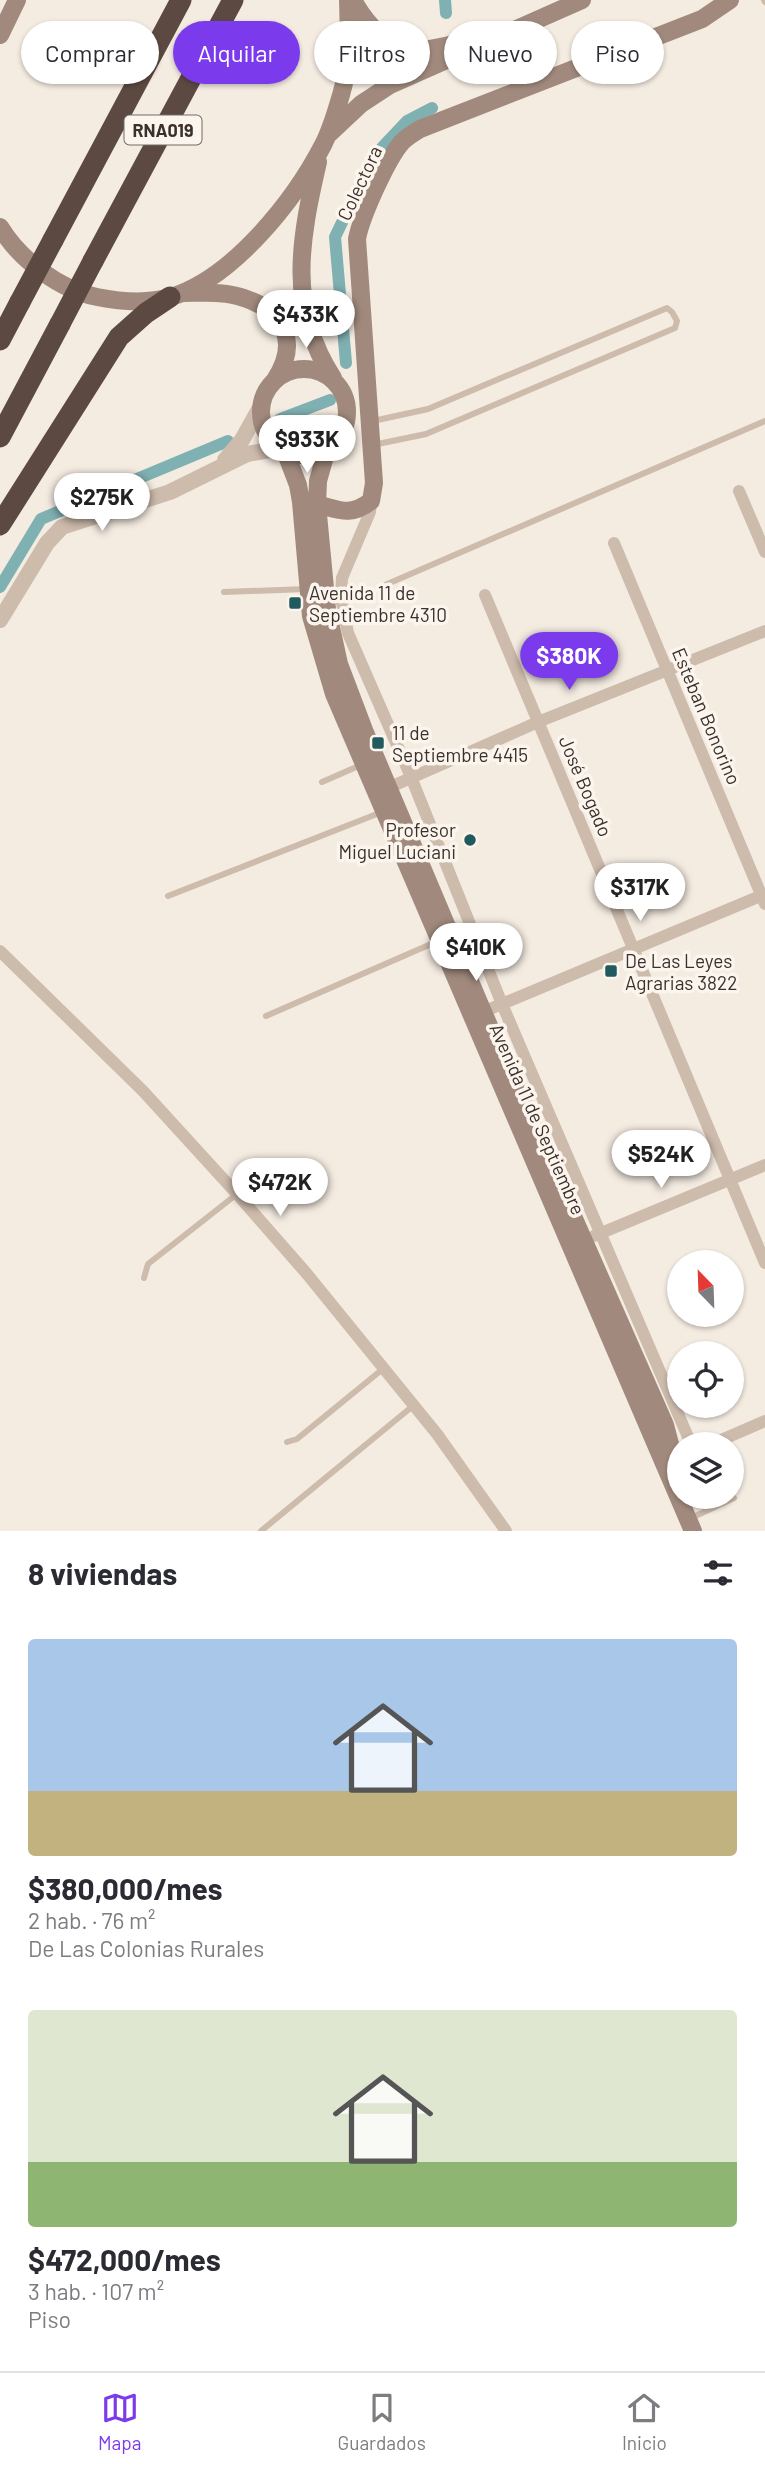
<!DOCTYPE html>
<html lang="es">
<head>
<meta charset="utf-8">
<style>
	body { margin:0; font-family:Barlow,sans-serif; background:#f2f2f3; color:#2b2b33; height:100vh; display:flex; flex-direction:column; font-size:26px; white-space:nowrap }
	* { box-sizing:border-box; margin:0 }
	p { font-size:23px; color:#7c7c81 }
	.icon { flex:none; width:38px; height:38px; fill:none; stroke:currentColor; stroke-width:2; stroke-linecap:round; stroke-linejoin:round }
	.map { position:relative; height:1531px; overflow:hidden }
	.panel { display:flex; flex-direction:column; background:#fff; flex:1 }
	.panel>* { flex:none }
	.top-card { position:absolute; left:21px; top:21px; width:724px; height:63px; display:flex; gap:14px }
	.needle { width:46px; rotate:337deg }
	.controls { position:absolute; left:667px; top:1250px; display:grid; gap:14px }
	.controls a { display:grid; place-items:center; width:77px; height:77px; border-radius:50%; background:#fff; box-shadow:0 2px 5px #0004; font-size:35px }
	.price { position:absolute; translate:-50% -60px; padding:0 16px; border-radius:24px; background:#fff; color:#222; font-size:23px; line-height:46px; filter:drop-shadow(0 2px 4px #0008) }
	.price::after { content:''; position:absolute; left:50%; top:42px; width:21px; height:16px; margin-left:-10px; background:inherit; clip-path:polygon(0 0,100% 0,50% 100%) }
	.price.on { background:#7c3aed; color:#fff }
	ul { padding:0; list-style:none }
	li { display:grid; align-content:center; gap:14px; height:371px; padding:0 28px }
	li span { display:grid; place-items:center; height:217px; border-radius:7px; color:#555 }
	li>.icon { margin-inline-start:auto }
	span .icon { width:126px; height:126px; fill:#fffc; stroke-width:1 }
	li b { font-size:30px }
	h2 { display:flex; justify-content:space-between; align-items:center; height:84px; padding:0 28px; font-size:30px }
	.pill { padding:0 24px; border-radius:32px; background:#fff; box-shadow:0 2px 5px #0004; font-size:24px; line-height:63px }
	.pill.on { background:#7c3aed; color:#fff }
	.menu { display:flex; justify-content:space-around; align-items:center; height:98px; border-top:2px solid #e1e1e2; background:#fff; font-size:19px; color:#7c7c81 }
	.menu a { display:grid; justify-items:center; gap:4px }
	.menu .on { color:#7c3aed }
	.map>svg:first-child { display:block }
</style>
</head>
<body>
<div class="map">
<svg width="765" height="1531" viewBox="0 0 765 1531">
	<rect width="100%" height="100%" fill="#f4ebe1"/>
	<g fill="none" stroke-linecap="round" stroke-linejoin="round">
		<!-- canal -->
		<path stroke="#7fb0b2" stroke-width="12" d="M445,0L446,13
			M346,363L335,237L374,156L407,121L432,108
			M280,419L330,400
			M0,587L41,519L228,441"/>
		<!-- service -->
		<path stroke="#cdbbac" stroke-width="6" d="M764,0L765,2
			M373,421L428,409L667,308L672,312L677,321L675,328L426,434L373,445
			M385,585L765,421
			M224,592L306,589
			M322,782L361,765
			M168,896L382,812
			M266,1016L438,941
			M144,1278L148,1264L237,1194
			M287,1442L297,1439L384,1368
			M689,1519L734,1498
			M261,1531L414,1405"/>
		<!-- minor -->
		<path stroke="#cdbbac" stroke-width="12" d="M739,491L765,552
			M371,501L370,512L342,578L341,598L348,633L411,777L502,1004L691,1444
			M614,543L765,904
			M485,595L765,1263
			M388,788L538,722L765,631
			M0,951L143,1091L237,1194L307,1274L437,1434L506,1531
			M478,1014L765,894
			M594,1236L765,1165
			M712,1444L765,1421"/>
		<!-- tertiary -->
		<path stroke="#cdbbac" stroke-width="16" d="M225,460L242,440L261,406
			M0,620L47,543L62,527L170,492L247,454L281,448"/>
		<!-- secondary -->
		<path stroke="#a18a7d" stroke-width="18" d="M353,0C383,54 418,59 473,37
			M0,35L17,0
			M329,134L361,104L390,85L582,0
			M318,162C300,240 287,307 333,378
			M0,227C20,260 60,290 97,297C122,302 147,304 171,297C233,278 294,201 323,145C331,130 336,112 341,95C350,65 349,31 348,0
			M183,293C203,293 225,291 244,298C286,312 299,343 275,380
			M261 412a43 43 0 1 1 86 0a43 43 0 1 1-86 0Z
			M327,449L318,481L317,504L327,609L339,664L364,730L483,1012L665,1425L679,1478
			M285,451L298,485L301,502L311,616L334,694L693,1531
			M317,504C340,510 350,517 371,501L374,483L357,239C361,217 387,159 402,142C408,136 414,133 420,129L702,19L730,0"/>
		<!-- motorway -->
		<path stroke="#5c4a42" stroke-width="21" d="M53,240L181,0
			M93,261L233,0
			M0,340L20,302
			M0,437L60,324
			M0,525L119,337L146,313L170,297"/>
		<!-- motorway-bridge -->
		<path stroke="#5c4a42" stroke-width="21" d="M20,302L53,240
			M60,324L93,261"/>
	</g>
	<!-- markers -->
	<g fill="#1f5a5e" stroke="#fbf5ee" stroke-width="2.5">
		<rect x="288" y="596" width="14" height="14" rx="3.5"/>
		<rect x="371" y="736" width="14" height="14" rx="3.5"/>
		<circle cx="470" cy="840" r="7"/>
		<rect x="604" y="964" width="14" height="14" rx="3.5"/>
	</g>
	<g text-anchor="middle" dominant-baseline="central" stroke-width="7" stroke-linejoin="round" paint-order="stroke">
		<!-- shield labels -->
		<rect fill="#fbf5ee" stroke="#756b66" stroke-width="2" x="124.5" y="115.5" width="77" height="29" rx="5"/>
		<g font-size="18" font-weight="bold" fill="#3b302b">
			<text x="163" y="130">RNA019</text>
		</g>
		<!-- street labels -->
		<g font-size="19" fill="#3b302b" stroke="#fbf5ee">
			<text transform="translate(359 183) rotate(-65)">Colectora</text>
			<text transform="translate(707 716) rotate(67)">Esteban Bonorino</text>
			<text transform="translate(586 786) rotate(67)">José Bogado</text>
			<text transform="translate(538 1119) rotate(66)">Avenida 11 de Septiembre</text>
		</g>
		<!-- poi labels -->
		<g font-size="19" fill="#3b302b" stroke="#fbf5ee" text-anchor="start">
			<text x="309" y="592">Avenida 11 de<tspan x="309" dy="22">Septiembre 4310</tspan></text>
			<text x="392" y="732">11 de<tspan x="392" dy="22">Septiembre 4415</tspan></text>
			<text x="456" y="829" text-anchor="end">Profesor<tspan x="456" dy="22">Miguel Luciani</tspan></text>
			<text x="625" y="960">De Las Leyes<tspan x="625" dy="22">Agrarias 3822</tspan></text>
		</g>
	</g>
</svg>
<div class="controls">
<a><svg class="needle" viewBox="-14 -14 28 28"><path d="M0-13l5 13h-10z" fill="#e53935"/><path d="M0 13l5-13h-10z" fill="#7c7c81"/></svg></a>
<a><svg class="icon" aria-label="locate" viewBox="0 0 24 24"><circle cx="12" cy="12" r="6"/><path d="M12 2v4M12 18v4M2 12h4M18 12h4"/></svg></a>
<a><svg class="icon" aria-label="layers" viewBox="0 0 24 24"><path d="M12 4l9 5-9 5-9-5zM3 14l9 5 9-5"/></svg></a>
</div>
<b class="price" style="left:306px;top:350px">$433K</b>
<b class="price" style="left:307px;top:475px">$933K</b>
<b class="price" style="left:102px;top:533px">$275K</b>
<b class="price on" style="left:569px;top:692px">$380K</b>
<b class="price" style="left:640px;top:923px">$317K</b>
<b class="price" style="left:476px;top:983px">$410K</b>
<b class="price" style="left:661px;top:1190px">$524K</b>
<b class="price" style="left:280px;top:1218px">$472K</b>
<div class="top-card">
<a class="pill">Comprar</a>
<a class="pill on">Alquilar</a>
<a class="pill">Filtros</a>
<a class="pill">Nuevo</a>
<a class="pill">Piso</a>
</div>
</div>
<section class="panel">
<h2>8 viviendas<svg class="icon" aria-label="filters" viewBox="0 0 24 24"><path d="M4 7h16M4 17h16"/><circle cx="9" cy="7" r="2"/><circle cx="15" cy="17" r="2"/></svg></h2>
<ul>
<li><span style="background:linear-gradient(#a9c7e8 70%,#c2b280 0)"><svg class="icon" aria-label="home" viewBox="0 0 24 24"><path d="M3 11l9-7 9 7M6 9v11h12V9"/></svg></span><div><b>$380,000/mes</b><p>2 hab. · 76 m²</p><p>De Las Colonias Rurales</p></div></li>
<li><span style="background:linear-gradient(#dfe7d0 70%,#8fb573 0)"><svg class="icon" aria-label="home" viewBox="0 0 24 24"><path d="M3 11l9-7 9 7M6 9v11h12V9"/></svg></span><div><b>$472,000/mes</b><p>3 hab. · 107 m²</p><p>Piso</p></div></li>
</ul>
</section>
<nav class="menu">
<a class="on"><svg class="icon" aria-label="map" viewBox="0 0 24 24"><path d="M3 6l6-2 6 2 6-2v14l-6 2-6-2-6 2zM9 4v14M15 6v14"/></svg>Mapa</a>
<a><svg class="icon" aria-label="saved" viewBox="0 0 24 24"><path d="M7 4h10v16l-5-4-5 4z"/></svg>Guardados</a>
<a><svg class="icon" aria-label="home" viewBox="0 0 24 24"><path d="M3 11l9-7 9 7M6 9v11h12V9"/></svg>Inicio</a>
</nav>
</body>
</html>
